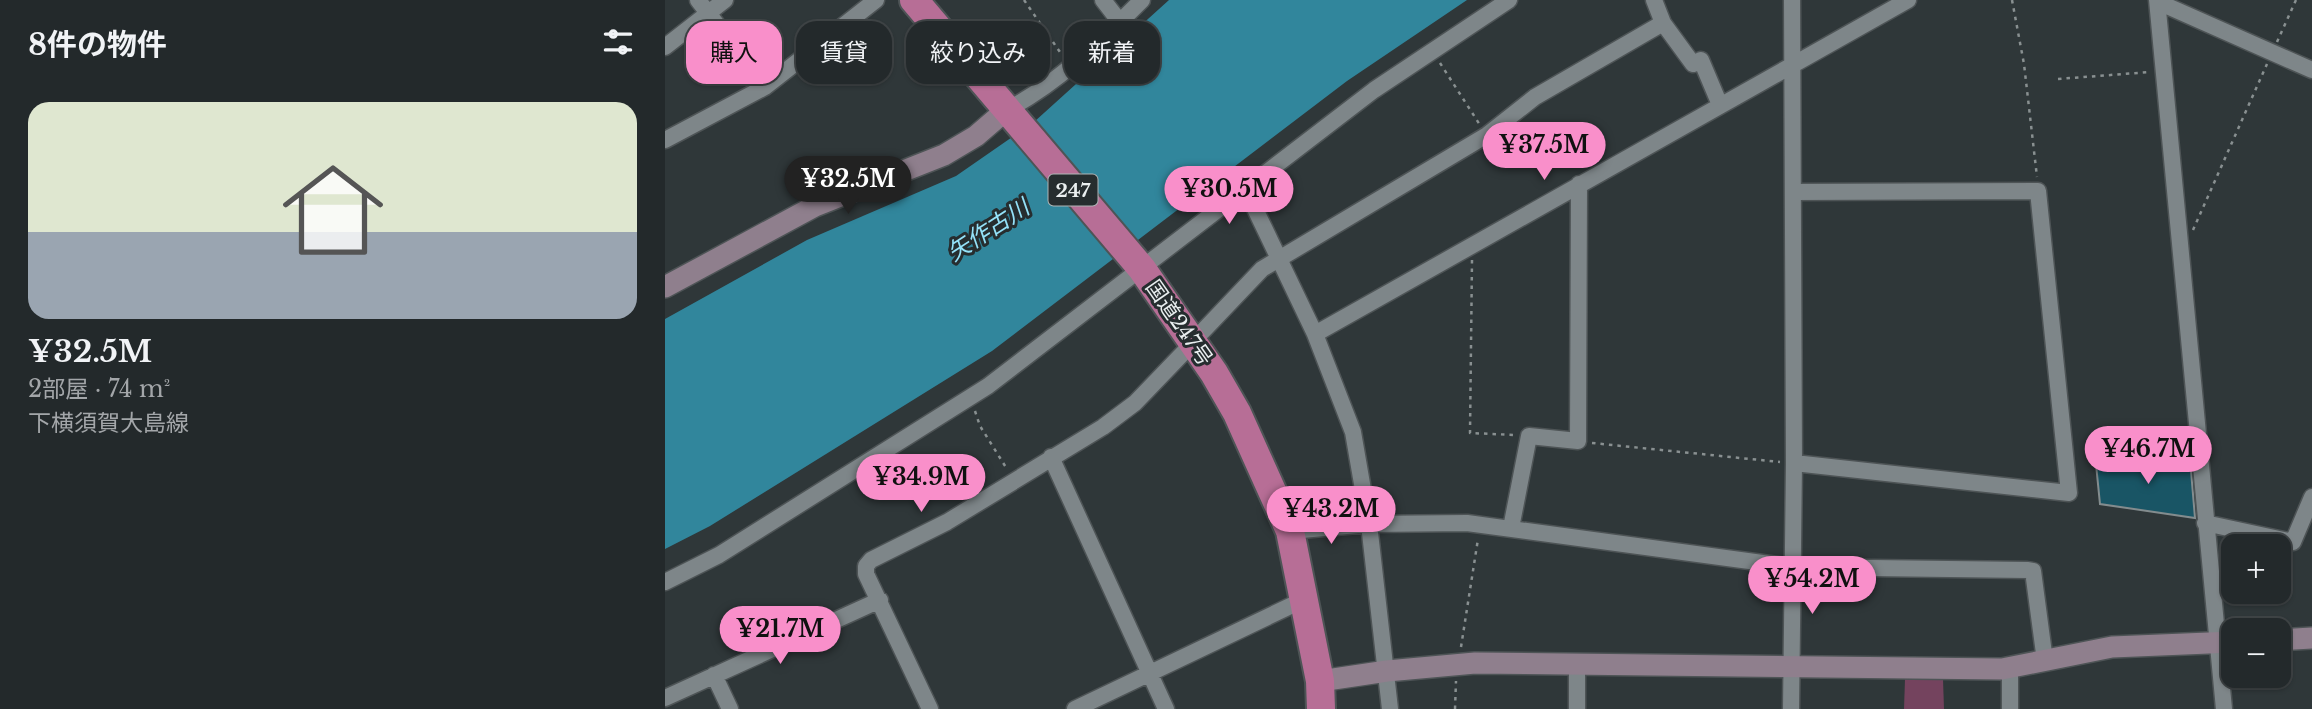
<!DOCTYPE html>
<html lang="ja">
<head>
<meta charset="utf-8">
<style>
	body { margin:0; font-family:"Libre Baskerville","Noto Sans JP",serif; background:#2f3537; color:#f1f3f6; height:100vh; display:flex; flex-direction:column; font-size:26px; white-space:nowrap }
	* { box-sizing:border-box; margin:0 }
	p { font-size:23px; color:#a3a6a9 }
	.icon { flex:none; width:38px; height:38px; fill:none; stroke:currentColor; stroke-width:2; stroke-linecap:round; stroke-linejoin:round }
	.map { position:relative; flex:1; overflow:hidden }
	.drawer { display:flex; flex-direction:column; background:#23292b; width:665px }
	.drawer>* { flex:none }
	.guide { position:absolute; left:21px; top:21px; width:665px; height:63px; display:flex; gap:14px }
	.fabs { position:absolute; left:1556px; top:534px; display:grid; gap:14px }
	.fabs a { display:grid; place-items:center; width:70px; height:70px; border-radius:14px; background:#23292b; box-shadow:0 2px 5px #0004,0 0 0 2px #404547; font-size:35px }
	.price { position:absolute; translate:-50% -60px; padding:0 16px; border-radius:24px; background:#f98fca; color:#111; font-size:23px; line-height:46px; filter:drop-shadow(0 2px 4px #0008) }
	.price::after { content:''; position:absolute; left:50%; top:42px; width:21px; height:16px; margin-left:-10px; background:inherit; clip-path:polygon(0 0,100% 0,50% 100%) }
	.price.on { background:#222; color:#fff }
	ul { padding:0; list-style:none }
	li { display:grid; align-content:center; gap:14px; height:371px; padding:0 28px }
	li+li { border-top:2px solid #404547 }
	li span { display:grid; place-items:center; height:217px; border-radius:21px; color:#555 }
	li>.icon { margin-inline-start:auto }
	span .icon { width:126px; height:126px; fill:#fffc; stroke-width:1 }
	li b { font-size:30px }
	h2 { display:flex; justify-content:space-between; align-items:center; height:84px; padding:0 28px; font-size:30px }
	.tag { padding:0 24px; border-radius:21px; background:#23292b; box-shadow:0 2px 5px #0004,0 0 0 2px #404547; font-size:24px; line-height:63px }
	.tag.on { background:#f98fca; color:#111 }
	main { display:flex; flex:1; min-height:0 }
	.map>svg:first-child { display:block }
</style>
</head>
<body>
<main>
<section class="drawer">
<h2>8件の物件<svg class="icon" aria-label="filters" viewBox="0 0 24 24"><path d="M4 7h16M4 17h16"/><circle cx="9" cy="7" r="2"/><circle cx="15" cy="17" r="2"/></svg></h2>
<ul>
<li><span style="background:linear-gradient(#dfe7d0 60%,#9aa5b1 0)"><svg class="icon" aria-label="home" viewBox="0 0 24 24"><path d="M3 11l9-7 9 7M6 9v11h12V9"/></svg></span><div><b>¥32.5M</b><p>2部屋 · 74 m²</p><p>下横須賀大島線</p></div></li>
</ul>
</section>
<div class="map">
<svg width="1647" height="709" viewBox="0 0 1647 709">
	<rect width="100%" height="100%" fill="#2f3739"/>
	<!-- green -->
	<path fill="#74435e" d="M1240,679H1278L1279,709H1239Z"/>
	<!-- water -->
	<path fill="#31869c" d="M504,0H802L682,81L327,351L45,526L0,549V319L142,240L291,176L369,122Z"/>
	<!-- building -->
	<path fill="#195565" stroke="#838c8e" stroke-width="2" d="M1525,459L1530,518L1435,504L1431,464Z"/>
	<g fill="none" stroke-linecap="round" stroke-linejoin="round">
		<defs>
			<path id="street" d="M33,0L100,87
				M438,0L455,22
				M989,0L998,23L1028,64L1036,60L1055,105
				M1492,0L1559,709
				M1493,2L1647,70
				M0,47L60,0
				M340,111C392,84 436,41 477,0
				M0,140L100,87L211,0
				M581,190L650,334L688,432L704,524L725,709
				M1129,192L1373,191L1404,493L1129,463
				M537,332L597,269L822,135L870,97L998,23
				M650,334L1243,0
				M386,457L501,709
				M1540,523L1628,542L1647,497
				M846,528L864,436L913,441L914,184
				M625,531L704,524L802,523L1128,567L1362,570L1368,571L1380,661
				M0,582L54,555L323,386L709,90L844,0
				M912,664V709
				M49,675L65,709
				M0,698L215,600
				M265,709L201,574V566L206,560L282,522L438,427L470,403L521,350
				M410,709L640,599
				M1126,709L1129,463L1127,0
				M1345,709V668"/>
			<path id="secondary" d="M0,287L150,206L279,155L311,136L340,111
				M1614,640L1647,638
				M655,681L722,671L810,663L1337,669L1447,647L1568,642"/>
			<path id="highway" d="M249,0L477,269L549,373L572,413L625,531L655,681L656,709"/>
		</defs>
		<!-- street casing -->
		<use href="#street" stroke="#4e5456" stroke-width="19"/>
		<!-- secondary casing -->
		<use href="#secondary" stroke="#4e5456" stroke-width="24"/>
		<!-- highway casing -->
		<use href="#highway" stroke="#4e5456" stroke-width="32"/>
		<!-- path -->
		<path stroke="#899091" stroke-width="2.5" stroke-dasharray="3.5 5" stroke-linecap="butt" d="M359,0L397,55
			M1347,0L1359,64L1372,177
			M1612,42L1631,0
			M775,63L815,125
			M1393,79L1485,72
			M1528,230L1602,64
			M807,260L805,433L850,435
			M310,411L315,426L342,469
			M927,443L1115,462
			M796,647L813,539
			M790,709L791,681"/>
		<!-- street -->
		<use href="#street" stroke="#7e8689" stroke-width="16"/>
		<!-- secondary -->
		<use href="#secondary" stroke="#8f7f8d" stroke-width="21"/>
		<!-- highway -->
		<use href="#highway" stroke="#b76e96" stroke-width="28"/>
	</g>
	<g text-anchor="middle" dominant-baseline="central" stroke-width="6" stroke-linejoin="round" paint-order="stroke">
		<!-- shield labels -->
		<rect fill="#262d2f" stroke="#afb5b6" stroke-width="2" x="383.5" y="174.5" width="49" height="31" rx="5"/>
		<g font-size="19" font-weight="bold" fill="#eaeff0">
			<text x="408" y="190">247</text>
		</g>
		<!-- street labels -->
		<g font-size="21" fill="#eaeff0" stroke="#262d2f">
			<text transform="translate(514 323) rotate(55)">国道247号</text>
		</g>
		<!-- water labels -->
		<g font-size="23" font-style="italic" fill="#94e2f9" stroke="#262d2f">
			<text transform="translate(323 230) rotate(-33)">矢作古川</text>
		</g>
	</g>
</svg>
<div class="fabs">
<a>+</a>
<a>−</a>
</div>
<b class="price" style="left:879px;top:182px">¥37.5M</b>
<b class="price on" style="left:183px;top:216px">¥32.5M</b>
<b class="price" style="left:564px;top:226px">¥30.5M</b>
<b class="price" style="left:1483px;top:486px">¥46.7M</b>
<b class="price" style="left:256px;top:514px">¥34.9M</b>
<b class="price" style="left:666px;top:546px">¥43.2M</b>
<b class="price" style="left:1147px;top:616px">¥54.2M</b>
<b class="price" style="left:115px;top:666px">¥21.7M</b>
<div class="guide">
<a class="tag on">購入</a>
<a class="tag">賃貸</a>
<a class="tag">絞り込み</a>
<a class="tag">新着</a>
</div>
</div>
</main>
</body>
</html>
